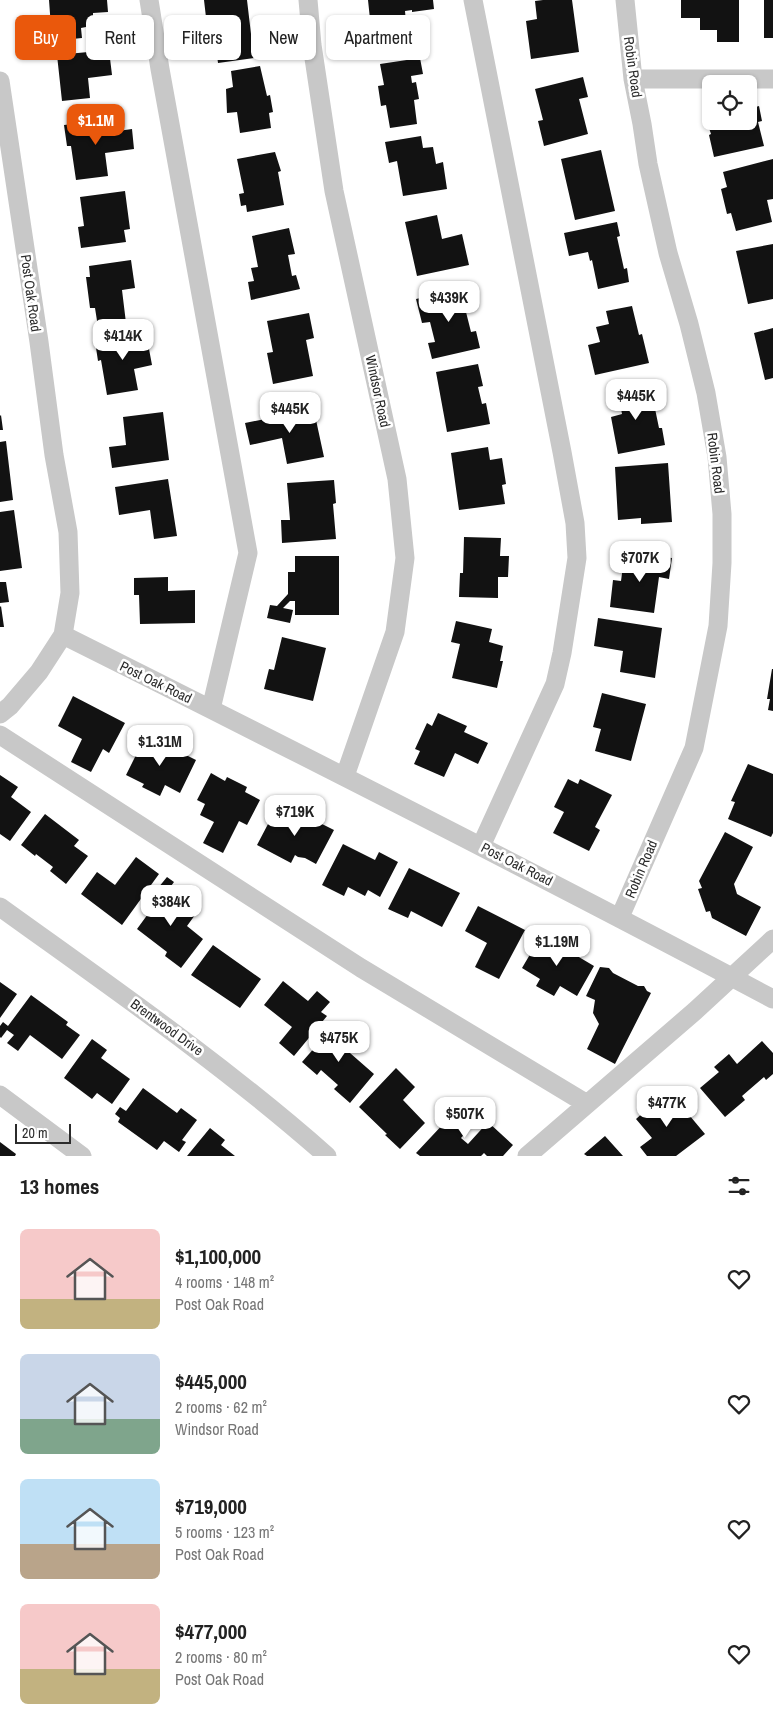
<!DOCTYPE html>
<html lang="en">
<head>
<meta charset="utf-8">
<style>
	body { margin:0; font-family:"Archivo Narrow",sans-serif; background:#f2f2f2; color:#222; height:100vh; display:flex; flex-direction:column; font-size:19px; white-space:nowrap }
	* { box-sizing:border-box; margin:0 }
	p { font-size:16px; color:#767676 }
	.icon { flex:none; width:28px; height:28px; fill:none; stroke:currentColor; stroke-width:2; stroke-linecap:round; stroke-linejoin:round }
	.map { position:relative; height:1156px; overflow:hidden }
	.details { display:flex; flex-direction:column; background:#fff; flex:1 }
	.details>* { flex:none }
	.top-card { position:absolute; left:15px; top:15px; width:500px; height:45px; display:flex; gap:10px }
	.controls { position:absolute; left:702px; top:75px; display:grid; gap:10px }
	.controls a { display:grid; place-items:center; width:55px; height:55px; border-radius:8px; background:#fff; box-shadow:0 1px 4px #0004; font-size:25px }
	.scale { position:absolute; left:15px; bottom:12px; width:56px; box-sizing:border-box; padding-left:5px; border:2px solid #2b2b2b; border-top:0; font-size:14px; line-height:18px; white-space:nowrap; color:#2b2b2b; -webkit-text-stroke:4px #fff; paint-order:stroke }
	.price { position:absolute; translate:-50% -42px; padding:0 11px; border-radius:10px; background:#fff; color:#222; font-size:16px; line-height:32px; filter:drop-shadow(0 1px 2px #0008) }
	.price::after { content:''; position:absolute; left:50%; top:30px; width:15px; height:11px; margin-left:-8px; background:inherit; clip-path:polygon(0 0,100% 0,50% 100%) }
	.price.active { background:#ea580c; color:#fff }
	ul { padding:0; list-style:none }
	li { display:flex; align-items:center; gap:15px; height:125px; padding:0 20px }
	li span { display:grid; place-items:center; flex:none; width:140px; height:100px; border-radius:8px; color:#555 }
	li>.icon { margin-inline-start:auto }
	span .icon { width:60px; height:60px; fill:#fffc; stroke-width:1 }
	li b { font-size:21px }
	h2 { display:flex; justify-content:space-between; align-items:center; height:60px; padding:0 20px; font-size:21px }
	.pill { padding:0 18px; border-radius:8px; background:#fff; box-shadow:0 1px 4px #0004; font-size:18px; line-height:45px }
	.pill.active { background:#ea580c; color:#fff }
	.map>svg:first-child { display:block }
</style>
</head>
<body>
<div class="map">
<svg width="773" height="1156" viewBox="0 0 773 1156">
	<rect width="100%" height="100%" fill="#fff"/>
	<!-- building -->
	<path fill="#121212" d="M49,0H107L108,12L93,13V19L86,27L81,28L82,38L52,41Z
		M204,0H247L251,34L259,33L262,57L218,63L213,25L207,26Z
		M368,0H433L434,9L412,12V10L405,11L407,34L372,38Z
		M543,0H572L579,52L531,59L526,21L537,19L535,1Z
		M681,0H739V42H717V30H700V18H681Z
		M764,0H773V38H764Z
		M109,50L112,75L88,78L90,98L62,101L57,55Z
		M420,58L423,74L411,76L412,83L416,82L419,99L414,100L417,124L390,128L386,105L381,106L378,86L384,85L380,64Z
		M260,66L267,96L270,95L273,112L269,113L271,128L240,133L237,112L227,113L226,89L233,87L231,71Z
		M583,77L588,97L579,99L588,134L544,146L538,121L543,120L535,89Z
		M711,101V121H749V109L759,106L762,121L758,122L764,146L714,157L709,135L711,134L708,125L711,124L706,102Z
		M117,119L118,131L132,129L134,149L105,153L108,176L76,180L71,146H67L64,125Z
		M421,136L423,148L433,147L436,164L443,162L447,189L403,196L397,161L389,163L385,142Z
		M601,150L615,211L575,220L561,159Z
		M275,152L281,171L278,172L284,205L247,212L246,205L241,206L239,194L244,193L237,159Z
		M773,159V199L767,200L772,222L736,231L731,213L727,214L721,189L727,187L723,172Z
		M125,191L130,229L124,230L126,242L81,248L78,227L84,226L80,197Z
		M437,215L442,239L462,234L469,265L417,276L405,222Z
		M617,222L620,236L617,237L624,269L627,268L629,282L598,289L592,260L590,261L588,252L569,256L564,233Z
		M289,228L295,254L288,255L292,276L296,275L300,289L251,300L248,282L254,281L251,268L258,267L252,236Z
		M773,244V299L748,304L736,251Z
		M131,260L135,288L122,290L126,323L98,327L95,308H90L86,277H90L89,266Z
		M470,287L473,302L458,306L460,313L466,312L471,332L476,331L480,348L432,359L428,343L435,342L430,322L422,323L416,299Z
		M632,306L639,335L642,334L649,363L595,375L588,345L600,342L596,327L609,324L606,311Z
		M309,313L314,338L306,340L313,376L273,384L267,353L273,352L267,321Z
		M773,328V378L765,380L754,333Z
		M146,333L152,365L134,369L138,390L107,395L101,360L98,361L95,341Z
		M478,364L483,386L478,387L482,404L486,403L490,424L447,432L436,372Z
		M646,382L649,399H653L659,428H662L665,445L618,454L611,417L622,414L617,387Z
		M313,406L324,457L287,464L282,438L250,445L245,423L280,416L279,412Z
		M163,412L169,460L112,468L109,447L126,445L123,417Z
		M1,415L3,430H0V416Z
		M6,441L13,500L0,502V442Z
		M488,447L490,460L502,458L506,484L502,485L505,504L459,510L451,453Z
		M668,463L672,522L641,524V518L618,520L615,467Z
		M168,479L177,536L154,539L150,510L119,515L115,487Z
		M334,480L336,503L333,504L336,539L282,543L281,520H290L287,483Z
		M14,510L22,568L0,571V512Z
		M464,537L501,538L500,556H509L508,577H498V598L459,597L460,573H463Z
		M635,553L672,558L669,579L659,577L654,613L610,607L613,580L621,581L623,566L633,567Z
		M295,556H339V615H295V601H290L283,608L293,610L290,623L267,618L270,605L277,606L288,594V572H295Z
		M168,577V591L195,590V623L140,624L139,595H134V578Z
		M0,582H6L9,602L0,603Z
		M1,606L4,627H0V607Z
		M598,618L662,628L655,678L620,672L623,651L594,646Z
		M456,621L492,629L489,642L503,646L500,661H503L497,688L452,678L460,644L451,642Z
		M282,637L326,648L313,701L264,689L269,669L274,670Z
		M772,669H773V711L768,710L770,699H767Z
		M602,693L646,704L631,761L595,751L601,729L593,727Z
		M73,696L125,723L109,753L103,749L91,772L71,762L82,739L58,726Z
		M438,713L467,726L464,732L488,743L478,764L455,753L444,777L414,764L420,751L415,749L427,723L432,726Z
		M146,735L196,760L180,793L165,785L160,796L142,787L144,784L126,775Z
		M748,764L773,774V833L771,837L728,819L735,802L731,801Z
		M211,773L225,781L227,777L247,787L245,792L260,800L247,825L239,821L223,853L203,843L214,822L200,815L205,804L197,800Z
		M0,775L18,787L11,797L31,812L10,841L0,834Z
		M568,779L578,784L580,779L612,795L595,827L600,830L589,851L553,833L564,812L554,807Z
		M278,805L312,824L314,820L334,830L316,864L305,858L298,857L295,855L291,863L257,845Z
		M45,814L79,840L74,846L88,856L66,884L50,871L53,867L36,854L35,856L21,845Z
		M725,832L753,847L734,884L737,894L761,907L746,936L712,918L710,911L706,912L698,889L702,888L699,881Z
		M343,844L375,860L379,852L398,862L380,897L368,890L365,896L348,887L344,896L322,885Z
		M136,857L159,874L122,925L81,894L97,872L115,885Z
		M409,868L460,893L442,927L411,911L408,918L388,909Z
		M167,877L174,882L166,893L195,915L187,926L203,939L181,968L165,956L167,952L137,929L164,892L158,888Z
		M478,906L525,930L499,979L475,967L487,943L465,931Z
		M542,934L563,945L562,947L594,966L577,996L560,986L554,996L536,986L540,979L522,968Z
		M213,945L261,979L240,1008L191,975Z
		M600,967L609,968L613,973L638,986H644L647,991L651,993L615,1064L587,1049L599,1024L593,1013L595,1000L586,996Z
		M283,981L308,1001L317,991L330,1002L321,1012L327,1016L294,1056L279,1043L292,1027L264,1005Z
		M0,982L17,994L0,1018Z
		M31,995L68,1022L66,1025L80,1035L62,1059L30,1035L18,1051L7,1043L14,1035L7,1030L1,1038L0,1037V1026L3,1022L8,1026Z
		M337,1022L352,1035L342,1046L374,1074L350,1103L334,1089L338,1085L321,1070L317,1075L302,1062Z
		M92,1039L107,1050L101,1058L130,1079L112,1104L97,1093L92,1099L64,1078Z
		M762,1041L773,1053V1074L766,1080L764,1077L742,1096L745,1100L725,1117L700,1088L719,1072L714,1067L729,1054L737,1064Z
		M396,1068L415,1087L403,1100L425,1123L400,1149L385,1135L387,1134L359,1107Z
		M143,1088L177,1113L181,1108L197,1120L182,1140L186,1142L179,1152L164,1141L157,1150L118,1122L120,1118L115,1114L120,1107L126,1111Z
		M659,1091L673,1109L675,1107L680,1114L685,1110L705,1134L676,1156H647L640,1147L652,1138L636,1119L646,1110L642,1105Z
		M462,1104L475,1117L469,1124L472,1126L461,1138L468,1144L488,1122L513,1145L503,1156H487L484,1153L481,1156H420L416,1153Z
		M210,1128L225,1140L221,1145L235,1156H187Z
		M605,1136L623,1156H587L584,1154Z
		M0,1142L16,1154L15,1156H0Z"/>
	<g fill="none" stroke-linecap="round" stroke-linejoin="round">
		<!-- minor -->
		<path stroke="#c8c8c8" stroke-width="19" d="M149,0L160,69L248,553L211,709
			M308,0L312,45L334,191L397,479L405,558L395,632L345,776
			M473,0L562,452L575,523L577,558L562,653L555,684L481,846
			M633,79H773
			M0,81L39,342L54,455L68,532L70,593L63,635L39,672L10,706L0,714
			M63,635C301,754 538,874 773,999
			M0,735L361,968L587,1104
			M0,907C111,987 224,1065 327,1156
			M620,917L694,748L718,626L722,563V514L717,457L706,393L689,324L668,253L648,164L642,124L633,79L625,0
			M0,1095L82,1156
			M527,1156L695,1011L773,939"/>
	</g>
	<g text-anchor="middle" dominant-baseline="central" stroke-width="5" stroke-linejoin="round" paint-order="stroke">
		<!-- street labels -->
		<g font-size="14" fill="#2b2b2b" stroke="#fff">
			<text transform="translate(633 67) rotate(82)">Robin Road</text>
			<text transform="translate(31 293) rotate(82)">Post Oak Road</text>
			<text transform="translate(378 391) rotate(78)">Windsor Road</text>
			<text transform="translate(716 463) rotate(83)">Robin Road</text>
			<text transform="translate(156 682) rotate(26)">Post Oak Road</text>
			<text transform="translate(517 864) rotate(27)">Post Oak Road</text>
			<text transform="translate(641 869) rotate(-67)">Robin Road</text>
			<text transform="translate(167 1027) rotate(36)">Brentwood Drive</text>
		</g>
	</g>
</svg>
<div class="controls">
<a><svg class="icon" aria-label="locate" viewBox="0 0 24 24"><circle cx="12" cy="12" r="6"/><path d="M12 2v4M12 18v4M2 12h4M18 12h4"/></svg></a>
</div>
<div class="scale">20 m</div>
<b class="price active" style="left:96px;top:146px">$1.1M</b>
<b class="price" style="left:449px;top:323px">$439K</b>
<b class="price" style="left:123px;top:361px">$414K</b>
<b class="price" style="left:636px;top:421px">$445K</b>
<b class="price" style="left:290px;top:434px">$445K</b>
<b class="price" style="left:640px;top:583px">$707K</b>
<b class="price" style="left:160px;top:767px">$1.31M</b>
<b class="price" style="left:295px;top:837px">$719K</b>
<b class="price" style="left:171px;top:927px">$384K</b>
<b class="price" style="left:557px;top:967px">$1.19M</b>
<b class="price" style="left:339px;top:1063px">$475K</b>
<b class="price" style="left:667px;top:1128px">$477K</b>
<b class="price" style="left:465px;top:1139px">$507K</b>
<div class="top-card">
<a class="pill active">Buy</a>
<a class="pill">Rent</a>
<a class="pill">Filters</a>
<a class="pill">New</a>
<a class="pill">Apartment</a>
</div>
</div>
<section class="details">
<h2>13 homes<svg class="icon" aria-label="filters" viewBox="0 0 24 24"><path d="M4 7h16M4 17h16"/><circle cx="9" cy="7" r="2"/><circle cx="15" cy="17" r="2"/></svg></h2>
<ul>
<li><span style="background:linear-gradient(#f6c9c9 70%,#c2b280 0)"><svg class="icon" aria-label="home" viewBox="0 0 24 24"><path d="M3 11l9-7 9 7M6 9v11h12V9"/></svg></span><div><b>$1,100,000</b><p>4 rooms · 148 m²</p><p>Post Oak Road</p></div><svg class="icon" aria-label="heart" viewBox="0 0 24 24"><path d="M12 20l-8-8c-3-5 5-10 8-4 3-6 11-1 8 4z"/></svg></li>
<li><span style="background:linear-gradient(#c9d6e8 65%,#7fa58c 0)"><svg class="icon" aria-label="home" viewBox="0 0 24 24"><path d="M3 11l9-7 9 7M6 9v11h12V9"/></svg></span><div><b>$445,000</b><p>2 rooms · 62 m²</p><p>Windsor Road</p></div><svg class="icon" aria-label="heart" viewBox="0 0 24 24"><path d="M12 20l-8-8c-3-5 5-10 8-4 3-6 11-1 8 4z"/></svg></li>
<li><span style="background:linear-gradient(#bfe0f5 65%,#b9a48a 0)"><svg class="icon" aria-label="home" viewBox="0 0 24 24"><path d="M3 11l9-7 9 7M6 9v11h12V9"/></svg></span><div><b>$719,000</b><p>5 rooms · 123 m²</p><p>Post Oak Road</p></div><svg class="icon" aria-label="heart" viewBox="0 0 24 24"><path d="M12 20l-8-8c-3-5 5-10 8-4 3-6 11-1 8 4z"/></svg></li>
<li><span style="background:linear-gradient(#f6c9c9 65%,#c2b280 0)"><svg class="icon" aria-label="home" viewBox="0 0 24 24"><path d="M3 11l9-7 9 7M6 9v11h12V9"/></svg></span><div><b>$477,000</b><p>2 rooms · 80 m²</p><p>Post Oak Road</p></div><svg class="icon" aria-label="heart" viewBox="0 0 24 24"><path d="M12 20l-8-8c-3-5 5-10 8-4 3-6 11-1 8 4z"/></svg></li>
</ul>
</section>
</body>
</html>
